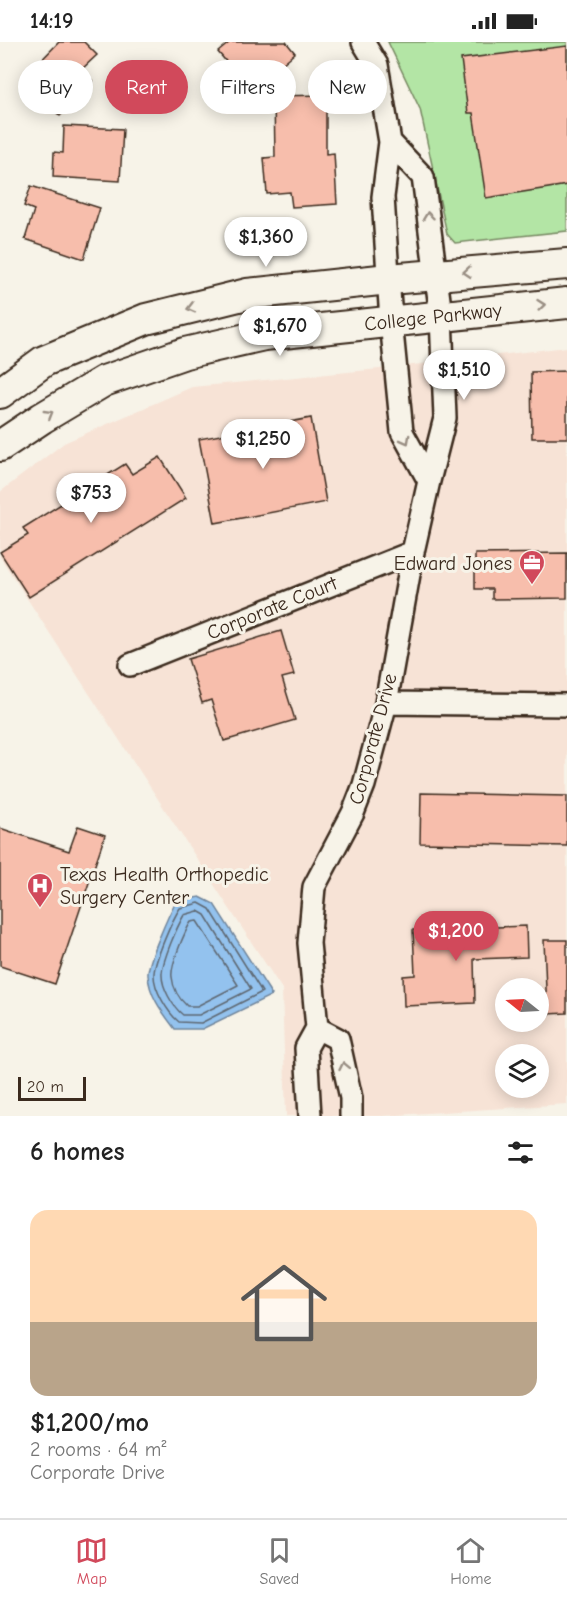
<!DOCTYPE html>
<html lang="en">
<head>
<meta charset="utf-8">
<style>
	body { margin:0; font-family:"Comic Neue",sans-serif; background:#f2f2f2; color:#222; height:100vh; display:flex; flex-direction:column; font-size:22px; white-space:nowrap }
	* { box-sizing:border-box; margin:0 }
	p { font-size:20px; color:#767676 }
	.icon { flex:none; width:33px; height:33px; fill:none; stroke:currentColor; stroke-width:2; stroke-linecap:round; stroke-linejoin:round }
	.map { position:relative; height:1074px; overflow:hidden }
	.side { display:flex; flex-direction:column; background:#fff; flex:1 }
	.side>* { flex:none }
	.top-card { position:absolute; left:18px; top:18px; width:531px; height:54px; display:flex; gap:12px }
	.needle { width:39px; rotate:288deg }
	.controls { position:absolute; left:495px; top:936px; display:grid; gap:12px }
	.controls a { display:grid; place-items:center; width:54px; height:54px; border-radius:50%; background:#fff; box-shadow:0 3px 15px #0003; font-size:30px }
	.scale { position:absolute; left:18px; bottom:15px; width:68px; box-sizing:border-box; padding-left:6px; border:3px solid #3b2a1e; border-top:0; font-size:16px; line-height:21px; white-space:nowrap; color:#3b2a1e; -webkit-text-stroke:4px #f7f3e8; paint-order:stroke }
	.price { position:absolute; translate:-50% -51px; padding:0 14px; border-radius:21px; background:#fff; color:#222; font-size:20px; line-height:39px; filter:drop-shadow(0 2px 3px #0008) }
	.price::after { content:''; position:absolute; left:50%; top:36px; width:18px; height:14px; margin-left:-9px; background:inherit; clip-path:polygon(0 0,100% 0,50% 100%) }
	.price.on { background:#d1495b; color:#fff }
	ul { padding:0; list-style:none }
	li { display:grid; align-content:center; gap:12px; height:318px; padding:0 30px }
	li+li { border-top:2px solid #e0e0e0 }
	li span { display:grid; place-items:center; height:186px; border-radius:18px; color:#555 }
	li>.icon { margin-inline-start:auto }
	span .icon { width:108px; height:108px; fill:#fffc; stroke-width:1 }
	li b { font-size:26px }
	h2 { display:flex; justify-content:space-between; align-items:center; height:72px; padding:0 30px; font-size:26px }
	.pill { padding:0 21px; border-radius:27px; background:#fff; box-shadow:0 3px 15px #0003; font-size:21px; line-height:54px }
	.pill.on { background:#d1495b; color:#fff }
	.status { display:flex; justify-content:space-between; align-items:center; height:42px; padding:0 30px; background:#fff; direction:ltr }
	.status svg { height:16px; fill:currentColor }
	.dock { display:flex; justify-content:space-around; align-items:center; height:84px; border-top:2px solid #e0e0e0; background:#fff; font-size:16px; color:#767676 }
	.dock a { display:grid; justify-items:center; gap:3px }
	.dock .on { color:#d1495b }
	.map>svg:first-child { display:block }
</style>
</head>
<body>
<div class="status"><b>14:19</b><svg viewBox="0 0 49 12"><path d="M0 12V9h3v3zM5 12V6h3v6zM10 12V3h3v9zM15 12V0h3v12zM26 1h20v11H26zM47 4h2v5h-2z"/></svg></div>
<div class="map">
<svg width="567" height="1074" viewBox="0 0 567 1074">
	<rect width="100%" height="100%" fill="#f7f3e8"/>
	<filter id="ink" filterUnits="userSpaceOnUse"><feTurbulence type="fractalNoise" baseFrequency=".0167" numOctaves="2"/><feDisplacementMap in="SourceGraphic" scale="12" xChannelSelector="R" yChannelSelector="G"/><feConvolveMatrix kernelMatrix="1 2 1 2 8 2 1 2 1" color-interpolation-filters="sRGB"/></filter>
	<g filter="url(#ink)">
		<!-- built -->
		<path fill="#f7e3d6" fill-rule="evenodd" d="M567,305V1062L381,1074H286L282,947L0,515V450L64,401L192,345L379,327ZM506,946H538V980H506ZM506,1012H538V1046H506Z"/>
		<!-- green -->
		<path fill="#b3e5a5" stroke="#778862" stroke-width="1.5" d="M388,0H567V189L455,201L447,192L420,67Z"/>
		<!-- water -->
		<path fill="#93c2ee" stroke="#70859b" stroke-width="1.5" d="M200,855L214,862L272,953L202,987H175C163,971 149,954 148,933C147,921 169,872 176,859Z"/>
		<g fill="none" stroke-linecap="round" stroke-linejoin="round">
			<!-- shore -->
			<path stroke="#5e6771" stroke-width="1.5" d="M199,861L210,867L262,950L201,981L179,980C168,971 153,947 154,931C155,918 172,878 180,866Z
				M198,869L205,873L251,947L199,973H183C173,965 161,945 162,931C163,917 177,885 184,873Z
				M197,879L238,943L197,964H187C179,957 173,946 172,935C170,924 185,889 191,880Z"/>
		</g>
		<!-- building -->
		<path fill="#f7beac" stroke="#3b2a1e" stroke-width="1.5" d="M59,0H84L97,13L81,28L93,39L60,74L23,37Z
			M230,0H286L295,11L255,45H248L218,10Z
			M567,4V143L486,156L473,71H468L461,17Z
			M326,53V112L334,111L337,162L292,165L290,150L267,152L264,116L275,115L274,54Z
			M64,84L123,87L120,139L53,135L54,110L63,111Z
			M31,144L100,166L84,217L25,197L34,168L24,164Z
			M567,329V396H532L531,330Z
			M311,376L326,460L215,481L199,397Z
			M160,415L186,456L29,555L0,510L28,493L23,486L125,422L132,432Z
			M567,511V556L492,557V547H475V512Z
			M281,589L294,633L282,636L295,678L224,699L211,658L202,661L188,617Z
			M421,751L567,754V804L420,801Z
			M78,784L105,793L55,942L0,924V786L69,809Z
			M526,884L527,915L474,917L475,961L404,964L403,934L415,933L413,888Z
			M544,898H567V971L547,972Z"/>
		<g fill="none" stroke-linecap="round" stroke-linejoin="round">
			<defs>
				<path id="street" d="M363,0L377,23L390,100L383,155L391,279L402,390L429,439
					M130,623L413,510
					M386,661L567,663
					M317,986L338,997L351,1056V1074
					M310,1074L306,1006L317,986L309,901L314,845L353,771L364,743L386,661L413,510L429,439L445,376L441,273L423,135L390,100"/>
				<path id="secondary" d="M0,351L44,319L146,277L247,252L389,237L567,222
					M0,404L42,376L104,339L185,311L264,293L567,261"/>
			</defs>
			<!-- street casing -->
			<use href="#street" stroke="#3b2a1e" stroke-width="26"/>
			<!-- secondary casing -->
			<use href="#secondary" stroke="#3b2a1e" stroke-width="34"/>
			<!-- street -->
			<use href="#street" stroke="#f7f3e8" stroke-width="21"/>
			<!-- secondary -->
			<use href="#secondary" stroke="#f7f3e8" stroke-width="30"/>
		</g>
		<!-- one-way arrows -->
		<defs><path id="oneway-chevron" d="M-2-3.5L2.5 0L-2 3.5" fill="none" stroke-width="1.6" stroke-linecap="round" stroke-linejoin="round" transform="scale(1.5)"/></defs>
		<g stroke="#998e83">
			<use href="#oneway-chevron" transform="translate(428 174) rotate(-97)"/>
			<use href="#oneway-chevron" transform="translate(467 230) rotate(175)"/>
			<use href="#oneway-chevron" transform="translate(541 263) rotate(-6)"/>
			<use href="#oneway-chevron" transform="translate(191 266) rotate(166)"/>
			<use href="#oneway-chevron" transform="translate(49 372) rotate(-31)"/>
			<use href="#oneway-chevron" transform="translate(406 398) rotate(62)"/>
			<use href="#oneway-chevron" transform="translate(344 1024) rotate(-102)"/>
		</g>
	</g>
	<!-- icons -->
	<defs>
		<symbol id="office-pin" viewBox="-11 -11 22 30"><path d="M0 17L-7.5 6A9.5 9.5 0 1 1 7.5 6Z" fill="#d1495b" stroke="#f7f3e8"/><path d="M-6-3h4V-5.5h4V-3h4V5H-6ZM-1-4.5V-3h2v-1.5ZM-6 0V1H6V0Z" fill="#fff"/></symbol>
		<symbol id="hospital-pin" viewBox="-11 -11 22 30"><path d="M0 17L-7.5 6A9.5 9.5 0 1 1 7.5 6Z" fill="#d1495b" stroke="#f7f3e8"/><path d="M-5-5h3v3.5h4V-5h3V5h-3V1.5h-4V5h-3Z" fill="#fff"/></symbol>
	</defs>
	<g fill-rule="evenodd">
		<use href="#office-pin" x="517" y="506" width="30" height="40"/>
		<use href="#hospital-pin" x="25" y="829" width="30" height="40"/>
	</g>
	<g text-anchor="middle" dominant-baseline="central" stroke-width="6" stroke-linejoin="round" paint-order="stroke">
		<!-- street labels -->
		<g font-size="20" fill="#3b2a1e" stroke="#f7f3e8">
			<text transform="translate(433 275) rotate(-6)">College Parkway</text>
			<text transform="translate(272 566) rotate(-22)">Corporate Court</text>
			<text transform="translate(373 697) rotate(-75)">Corporate Drive</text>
		</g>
		<!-- poi labels -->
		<g font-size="20" fill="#3b2a1e" stroke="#f7f3e8" text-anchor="end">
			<text x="512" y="521">Edward Jones</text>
			<text x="60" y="832" text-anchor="start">Texas Health Orthopedic<tspan x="60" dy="23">Surgery Center</tspan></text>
		</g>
	</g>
</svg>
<div class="controls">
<a><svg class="needle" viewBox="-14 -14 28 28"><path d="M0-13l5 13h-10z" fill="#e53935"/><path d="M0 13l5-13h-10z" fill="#767676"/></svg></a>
<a><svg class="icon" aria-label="layers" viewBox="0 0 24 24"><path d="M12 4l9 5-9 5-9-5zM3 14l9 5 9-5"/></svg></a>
</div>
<div class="scale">20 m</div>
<b class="price" style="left:266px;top:226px">$1,360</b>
<b class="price" style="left:280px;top:315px">$1,670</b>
<b class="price" style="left:464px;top:359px">$1,510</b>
<b class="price" style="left:263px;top:428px">$1,250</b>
<b class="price" style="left:91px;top:482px">$753</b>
<b class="price on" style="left:456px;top:920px">$1,200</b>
<div class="top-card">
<a class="pill">Buy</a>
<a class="pill on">Rent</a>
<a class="pill">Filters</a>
<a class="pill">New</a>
</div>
</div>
<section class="side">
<h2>6 homes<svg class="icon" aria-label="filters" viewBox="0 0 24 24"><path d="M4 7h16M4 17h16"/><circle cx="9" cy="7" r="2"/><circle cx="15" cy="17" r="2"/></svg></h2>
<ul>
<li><span style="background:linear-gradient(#ffd9b3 60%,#b9a48a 0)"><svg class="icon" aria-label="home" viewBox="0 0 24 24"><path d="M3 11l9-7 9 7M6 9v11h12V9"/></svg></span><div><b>$1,200/mo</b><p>2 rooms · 64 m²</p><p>Corporate Drive</p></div></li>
</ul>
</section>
<nav class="dock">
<a class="on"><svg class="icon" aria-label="map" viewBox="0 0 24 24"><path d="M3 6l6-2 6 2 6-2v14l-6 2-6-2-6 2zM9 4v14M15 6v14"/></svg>Map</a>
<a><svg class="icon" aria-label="saved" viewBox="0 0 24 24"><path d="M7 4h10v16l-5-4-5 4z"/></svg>Saved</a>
<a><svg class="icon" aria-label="home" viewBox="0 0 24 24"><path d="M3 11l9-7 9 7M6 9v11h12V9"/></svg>Home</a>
</nav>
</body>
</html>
